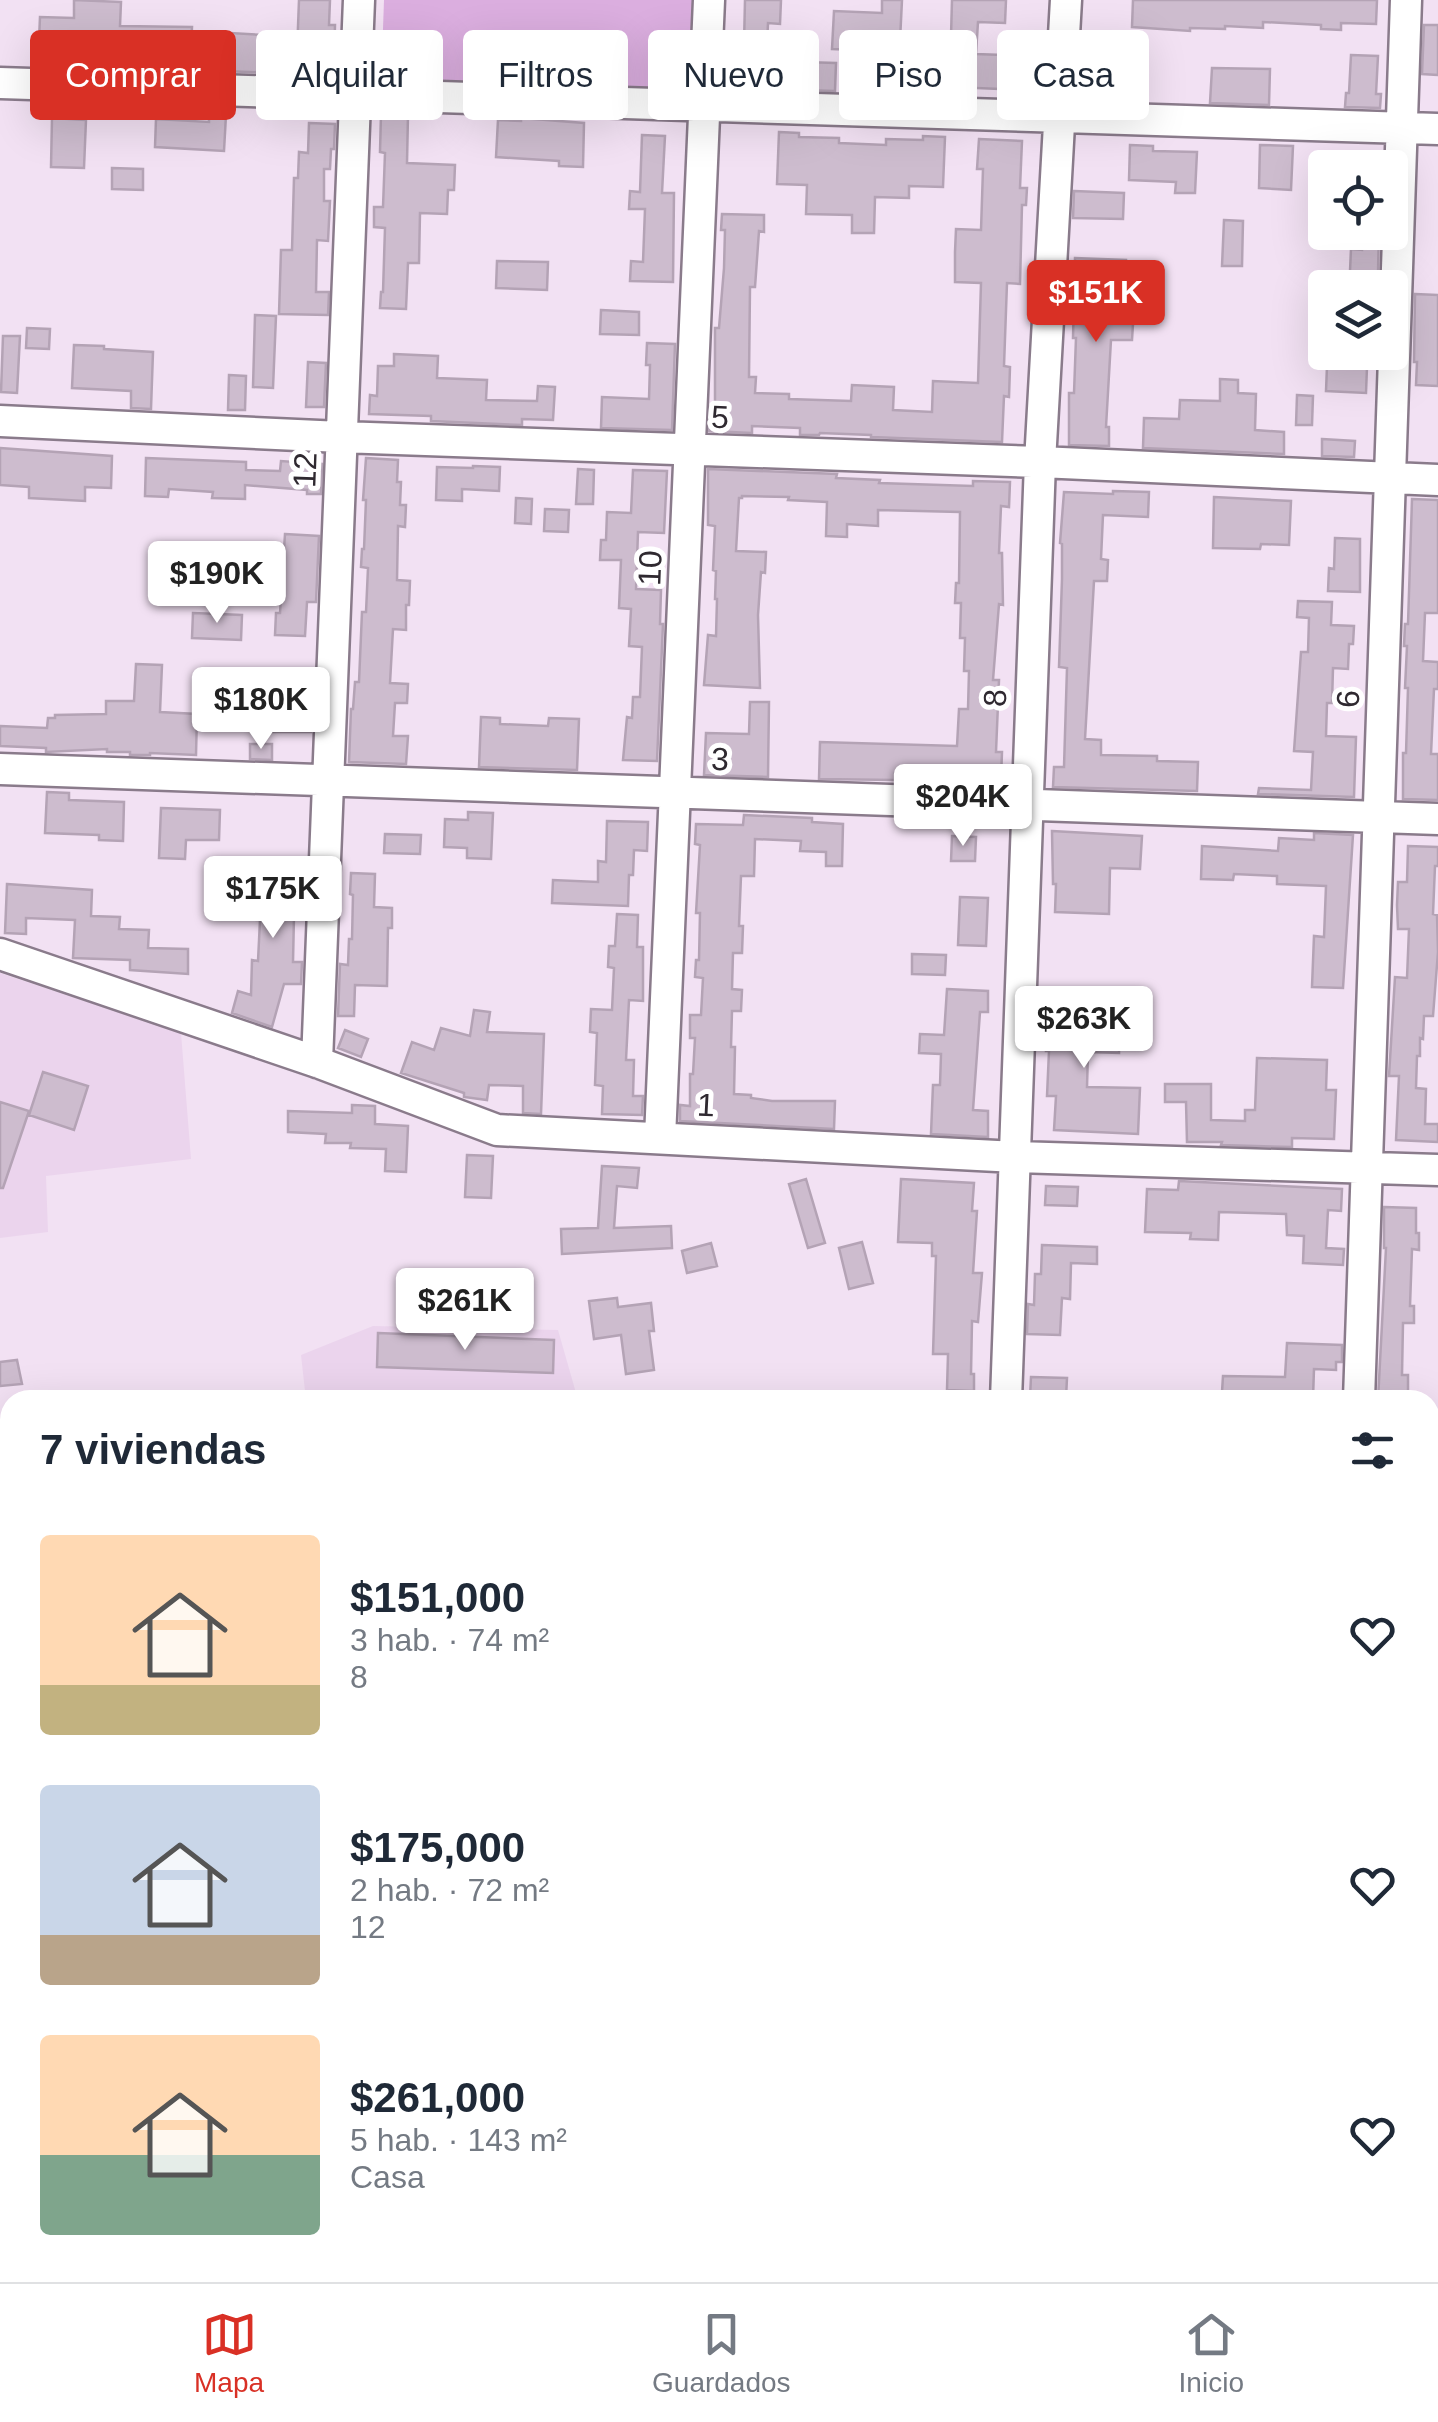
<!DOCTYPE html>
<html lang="es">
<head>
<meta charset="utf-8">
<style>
	body { margin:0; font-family:Arial,sans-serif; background:#f2f2f3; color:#1f2937; height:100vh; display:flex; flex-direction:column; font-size:38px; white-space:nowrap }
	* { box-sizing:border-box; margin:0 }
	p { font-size:32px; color:#747a83 }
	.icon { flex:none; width:55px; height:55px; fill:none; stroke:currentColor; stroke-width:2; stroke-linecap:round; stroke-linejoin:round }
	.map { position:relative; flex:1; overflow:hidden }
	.side { position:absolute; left:0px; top:1390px; width:1440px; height:892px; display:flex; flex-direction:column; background:#fff; border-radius:30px 30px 0 0; box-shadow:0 10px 40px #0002 }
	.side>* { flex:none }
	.banner { position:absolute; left:30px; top:30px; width:1380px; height:90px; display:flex; gap:20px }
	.fabs { position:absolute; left:1308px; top:150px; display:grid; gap:20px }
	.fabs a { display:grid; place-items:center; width:100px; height:100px; border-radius:10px; background:#fff; box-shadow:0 10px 40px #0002; font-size:50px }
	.price { position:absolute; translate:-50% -85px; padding:0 22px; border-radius:10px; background:#fff; color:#222; font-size:32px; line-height:65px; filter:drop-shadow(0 2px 5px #0008) }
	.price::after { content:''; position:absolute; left:50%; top:60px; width:30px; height:22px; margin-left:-15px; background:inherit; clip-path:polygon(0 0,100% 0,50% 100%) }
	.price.active { background:#d93025; color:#fff }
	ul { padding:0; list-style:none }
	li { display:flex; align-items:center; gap:30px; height:250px; padding:0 40px }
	li span { display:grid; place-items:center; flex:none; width:280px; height:200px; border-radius:10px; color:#555 }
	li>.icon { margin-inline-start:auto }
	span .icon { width:120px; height:120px; fill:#fffc; stroke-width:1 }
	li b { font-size:42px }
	h2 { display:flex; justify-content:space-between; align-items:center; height:120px; padding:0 40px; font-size:42px }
	.chip { padding:0 35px; border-radius:10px; background:#fff; box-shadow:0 10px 40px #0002; font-size:35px; line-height:90px }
	.chip.active { background:#d93025; color:#fff }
	.tabs { display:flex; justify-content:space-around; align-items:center; height:140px; border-top:2px solid #e0e1e3; background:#fff; font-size:28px; color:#747a83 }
	.tabs a { display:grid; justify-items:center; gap:5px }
	.tabs .active { color:#d93025 }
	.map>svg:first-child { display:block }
</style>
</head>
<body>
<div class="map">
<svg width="1438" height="2282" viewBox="0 0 1438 2282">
	<rect width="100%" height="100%" fill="#f2e1f3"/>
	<!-- built -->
	<path fill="#ebd4ed" d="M0,973L181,1033L191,1159L46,1176L48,1232L0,1238Z
		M373,1326L558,1330L578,1400H306L301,1355Z
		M1430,1785H1438V2282H672L674,2272H1430Z
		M10,1888V2082L0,2087V1890Z
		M314,2272H602V2273L601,2282H313Z"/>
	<!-- green -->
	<path fill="#dbaedf" d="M384,0H703L700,97L381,86Z
		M10,1451V1793L0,1794V1452Z
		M1438,1489V1578L1430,1581V1493Z"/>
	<!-- building -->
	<path fill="#cdbcce" stroke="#b4a3b5" stroke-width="2.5" d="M74,0L121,2L120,26L192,27L190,67L166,66L167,61L119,59V61L67,58V63L38,62L40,17L74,18Z
		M299,0H330L329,25H335L334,62H338L337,75L222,71L223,49H231V33L264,35V52L297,53Z
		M745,0H781L780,24L768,23L765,89L729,88V43L744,44Z
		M882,0H902L900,41L947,43V36H951L952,0H1006L1005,23L978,22L976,54L1028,56L1026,90L882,84L883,51L832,49L834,11L882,13Z
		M1133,0H1377L1376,24L1341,23V30L1321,29V25L1263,22V28L1225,26V29L1190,28V31L1132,27Z
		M1424,25H1438V75L1422,74Z
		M1351,55L1378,56L1376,94H1381L1380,108L1345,107L1346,93H1349Z
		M803,62L836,63L835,91L802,90Z
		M1082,68L1135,70L1134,100L1081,99Z
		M1212,68L1270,69L1269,105L1210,103Z
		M381,114L408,115L407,163L455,165L454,190H448L447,214L420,213L419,263H408L406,309L380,308L381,292H383L385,228L374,227V207H383L385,153L380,152Z
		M209,115H226L224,151L155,147L156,119L209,122Z
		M52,118L86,120L84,168L51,167Z
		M521,118L584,123L583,167L559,166V161L496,157L498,120L521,121Z
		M309,123L335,124L334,149H331L330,169H324V201H330L328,241L317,240L316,292H329L328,315L279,314L281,250H292L294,178H298L299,152L308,153Z
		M779,132L799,133V137L839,138V143L886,145V139L923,140V136L945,137L943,187L909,186V198L875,197L874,233H852V215L806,214L807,185L777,184Z
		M642,135L665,136L662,193H674L673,282L630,281L631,261L643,262L645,209H629L630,191L640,192Z
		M979,139L1022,141L1020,188H1027L1026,205H1022L1020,284L1007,283L1004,366L1010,367L1009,397L1004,396L1002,442L871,437V435L820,433L819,435H800V428L752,426V433L709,431L710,406H715V328H719L724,268L725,230H721L722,214L764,215V232L759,231L755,287H750L749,377H756L755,393L789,394V399L851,401L852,385L894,387L893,410L932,412L933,381L978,383L981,283L955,282V252L956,229L981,230L983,169H977Z
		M1130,145L1153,146V151L1197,152L1195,193H1175L1176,182L1129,180Z
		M1260,145L1293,146L1291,190L1259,188Z
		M112,168L143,169V190L112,189Z
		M1074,191L1124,193L1123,219L1073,218Z
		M1224,220L1243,221L1242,266H1222Z
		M1362,232H1379L1378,272L1350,271L1351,249L1362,250Z
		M1075,258L1126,260L1124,307L1134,308L1132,340H1111L1106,427H1109V446L1069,445V393H1074L1076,338H1073Z
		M497,261L548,262L547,290L496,288Z
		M1415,294L1438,295V386L1416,385L1417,362H1414Z
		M601,310L639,312V335L600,334Z
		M255,315L276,316L273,388L253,387Z
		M27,328L50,329L49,349L26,348Z
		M3,336H20L17,393L1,392Z
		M647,343L675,344L672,430L601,428L602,397L649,399L650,365H646Z
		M74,345L104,346V349L153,352L151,409L131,408V391L72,388Z
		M394,354L438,356L437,378L487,380L486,400L537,401L538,386L555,387L553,420L522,419V425L431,421V416L369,414L370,395L377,396L378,366H394Z
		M308,362L326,363L324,407H306Z
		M1327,366L1367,367L1366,393L1326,391Z
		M229,375L246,376L245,410H228Z
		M1220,379L1238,380V393L1256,394L1255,430L1284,432V454L1143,448L1144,418L1179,419L1180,400L1220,401Z
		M1297,395L1313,396L1312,425H1296Z
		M1322,439L1355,441L1354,457L1322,456Z
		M0,448L112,456L111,488L85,487V501L29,498V487L0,485Z
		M146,458L246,462V470L280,471L281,461L322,464L321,494H307V490L245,485V499L212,498L213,492L169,489L168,497L145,496Z
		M366,458L398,460L397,482H401L400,505H406L405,527L398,526L397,580L410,581L409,605H406V630L393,629L390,683L408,684L407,703H395L393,736H408L406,764L349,762L351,709H353L355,682H359L362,612H366L368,568L361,567L362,549H364L366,500H363Z
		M473,466L500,467L499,491L462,489V501L436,500L437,467L473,468Z
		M578,469L594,470L593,504H576Z
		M708,469L837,474L836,478L880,480L879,483L973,486V481L1010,482L1009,507L1001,506L999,553H1002L1003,605L999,604L993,680H999L996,752H1002L1001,780L956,778V775L895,773V780L819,779L820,742L957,746L959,709H968L969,671H964L965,638H960L961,603H955L956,583H959L960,512L878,510V526L847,524V537L826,536L827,502L788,500L789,497L742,496V498H739L736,551L766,552L765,573L761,572L758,615L760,688L704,685L708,635L716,636L717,599H715L716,571L713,570L715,526L708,525Z
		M633,470L667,471L664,533L638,532L636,589L661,590L660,624H663L657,761L623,760L627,717L632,718L633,697H640L642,647L629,646L631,609L619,608L621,560H600L601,540H606L607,512L631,513Z
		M1113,491L1149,492L1148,517L1103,515L1101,559L1108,560L1107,581H1094L1085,739L1101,740V755L1157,756V761L1198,762L1197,791L1053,787L1054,767H1064L1067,668L1059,667L1062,579V544L1060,543L1064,492L1113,494Z
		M1214,497L1291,501L1289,545L1261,544L1260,549L1213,548Z
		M516,498L532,499L531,524L515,523Z
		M1412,499L1438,500V613H1425L1423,661L1438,662V689H1434L1431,754H1438V800L1403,799V753H1406L1408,688H1405L1407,646H1404L1405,624H1408Z
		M545,509L569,510L568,532L544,531Z
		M285,534L319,536L316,602H307L305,636L275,635L276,613H280Z
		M1335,538L1360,539V592L1328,591L1329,568L1334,569Z
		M1298,601L1332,602L1331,625L1354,626L1353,644H1349L1348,669L1333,668L1332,703H1327L1326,736L1356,737L1354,797L1258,794L1259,788L1311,790L1313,752L1294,751L1301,652H1308L1309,618L1297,617Z
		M193,613L242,615L241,640L192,638Z
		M136,664L162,665L160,712L197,714L196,755L150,753V755H130V752H107V749L46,752V748L0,746V726L47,728L48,718H55V715L106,714V701H134Z
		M750,702H769L768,777L704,775L706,733L749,734Z
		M268,709L312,710L311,732H268Z
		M481,717L500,718V724L548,726L549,718L579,719L577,770L479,767Z
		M250,744H272V760L250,759Z
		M47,792L69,793V800L124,802L123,841L99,840V835L45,833Z
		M161,808L220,810L219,840H186L185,859L159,858Z
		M468,812L493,813L491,859L467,858V848L444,847L445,819L468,820Z
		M744,815L812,818V822L843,824L842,866H826V852L800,851L801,841L755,839L754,876H741L739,926H743L742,953H733L732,989L742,990L741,1011H732L731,1047H735L734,1094L751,1095V1098L772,1101H835L834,1129L680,1121V1105L690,1106V1074H693L695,1038H690V1015H701L703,978L695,977L696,960H699L700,913H696L700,845L695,844L696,824L743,825Z
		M607,821L648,822L647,851L634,850L633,875H629L628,906L552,903L553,880L598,882V861L606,862Z
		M1052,831L1142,836L1140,869L1110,868L1109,914L1055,912L1056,884H1053Z
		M1314,833L1353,835L1343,988L1312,987L1314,936L1324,937L1326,886L1277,884V876L1234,874L1233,880L1201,879L1202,846L1278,851L1279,838L1314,840Z
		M385,834L421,835L420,854L384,853Z
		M952,836L976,837L975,861H951Z
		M1408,846L1438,847V866H1435L1433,914L1437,915L1438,952L1433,1016H1424L1423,1039L1420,1038V1056H1417L1416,1088L1426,1089L1425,1124H1438V1142L1396,1140L1399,1076H1389L1395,977L1407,978L1409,929H1398L1397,905L1398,882H1407Z
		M273,859L305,860L302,916H294L293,962H302L301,984H284L272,1027L232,1013L238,991L251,995L252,960L258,961L260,920L238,919L240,891L271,892Z
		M351,873L375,874L374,907L392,908V928H388L387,986L355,985L354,1016H338L340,964L348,965L349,939H352L353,895L350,894Z
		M7,884L92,890L91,916L120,917L119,929L149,930L148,948L188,949V974L130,970V960L73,958L75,920L26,918V934L5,933Z
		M960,897L988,898L986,946L958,945Z
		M617,914L638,915L637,947H643V1001L629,1000L626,1060H634L633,1096H643L642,1115L602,1114L603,1086L595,1085L597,1033L590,1032L591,1009L612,1010L614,968L608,967L609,946H615Z
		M912,954L946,955L945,975L912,974Z
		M947,989L988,991V1012H980L973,1110L988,1111V1137L931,1134L933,1085H940L941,1054L919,1053L920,1034L944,1035Z
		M1050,990L1094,992L1092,1035L1119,1036V1053L1088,1052L1087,1087L1140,1088L1138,1134L1054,1130L1056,1096H1047L1049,1051H1046Z
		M474,1010L490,1012L487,1032L544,1034L541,1114L523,1113V1086L489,1085L487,1100L464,1097V1093L401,1073L412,1042L434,1050L441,1028L470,1036Z
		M345,1030L368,1039L361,1057L338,1048Z
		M1257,1058L1327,1060L1326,1090H1336L1334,1139L1292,1138V1147L1221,1145L1222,1142H1187L1186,1102H1165V1084H1211V1120L1245,1121V1110H1255Z
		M43,1072L88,1086L74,1130L29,1115Z
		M0,1102L29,1111L3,1188H0Z
		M352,1105L375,1106V1124L408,1126L406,1172L385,1171L386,1149L350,1148L351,1143H325L326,1134L288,1132V1111L352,1113Z
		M467,1155L493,1156L491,1198L465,1197Z
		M602,1166L639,1168L637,1188L617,1186L614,1228L671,1226L672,1248L562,1254L561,1229L598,1228Z
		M806,1179L825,1243L808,1248L789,1184Z
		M901,1179L974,1183L972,1211H977L973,1273H982L978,1322L972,1321L971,1374H974V1391L947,1390L948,1354H933L936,1256H932V1243L898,1242Z
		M1179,1181L1342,1189L1341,1211L1328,1210L1326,1248L1344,1249L1343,1265L1303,1263L1304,1236L1287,1235L1286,1214L1219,1212L1218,1240L1190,1239L1191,1233L1145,1232L1147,1189L1178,1190Z
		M1046,1186L1078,1187L1077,1206L1045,1205Z
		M1384,1207L1416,1208V1233H1419V1250L1412,1249L1410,1306H1414V1323H1403L1402,1375H1408V1400H1378L1386,1248H1384Z
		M862,1242L873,1283L849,1289L839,1248Z
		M711,1243L717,1266L687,1273L682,1251Z
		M1042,1245L1097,1247V1264L1071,1263L1070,1299L1062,1298L1060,1335L1027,1334L1028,1304L1034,1305L1035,1274H1041Z
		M617,1298L618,1307L651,1303L654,1331H649L654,1370L626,1374L621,1335L594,1339L589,1301Z
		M378,1333L554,1340L553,1373L377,1367Z
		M1287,1343L1342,1345V1362H1336V1370L1314,1369L1313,1398L1222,1392L1223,1376L1285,1377Z
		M17,1360L22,1384L0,1386V1362Z
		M1031,1377L1067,1378L1066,1398L1030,1397Z"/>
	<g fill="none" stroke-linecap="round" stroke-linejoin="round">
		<defs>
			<path id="minor" d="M0,83L1438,129
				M0,421L341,437L1040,462L1438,480
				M0,769L1438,819
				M0,954L317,1062L497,1130L1016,1157L1438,1170
				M317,1062L359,0
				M660,1138L709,0
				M1006,1400L1040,462L1066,0
				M1359,1400L1406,0
				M1430,1475L1438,1472
				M145,2282L174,2272
				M282,2282L284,2272"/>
			<path id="major" d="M1430,1746L1438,1747
				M0,1846L10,1844"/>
		</defs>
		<!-- minor casing -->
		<use href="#minor" stroke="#8a7b8b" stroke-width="35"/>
		<!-- major casing -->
		<use href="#major" stroke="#8a7b8b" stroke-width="45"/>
		<!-- minor -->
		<use href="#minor" stroke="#fff" stroke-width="30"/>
		<!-- major -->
		<use href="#major" stroke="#fff" stroke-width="40"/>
		<!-- rail -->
		<path stroke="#5e565f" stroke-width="6" stroke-dasharray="20 10" stroke-linecap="butt" d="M1430,1546L1438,1543
			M0,2129L10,2125"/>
	</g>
	<g text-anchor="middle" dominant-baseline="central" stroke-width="10" stroke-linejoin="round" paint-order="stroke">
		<!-- street labels -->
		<g font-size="32" fill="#2f2930" stroke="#fff">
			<text transform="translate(720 417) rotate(2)">5</text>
			<text transform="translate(305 470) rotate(-88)">12</text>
			<text transform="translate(650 568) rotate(-88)">10</text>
			<text transform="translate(995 698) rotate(-88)">8</text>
			<text transform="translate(1348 699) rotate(-88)">6</text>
			<text transform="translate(720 759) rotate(2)">3</text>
			<text transform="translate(706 1105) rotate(3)">1</text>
		</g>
	</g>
</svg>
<div class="fabs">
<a><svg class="icon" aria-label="locate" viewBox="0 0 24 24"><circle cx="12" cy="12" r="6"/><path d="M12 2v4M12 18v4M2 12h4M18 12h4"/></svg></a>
<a><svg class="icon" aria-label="layers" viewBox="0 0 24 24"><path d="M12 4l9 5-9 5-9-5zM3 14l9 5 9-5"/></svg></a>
</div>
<b class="price active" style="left:1096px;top:345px">$151K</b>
<b class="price" style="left:217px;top:626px">$190K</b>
<b class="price" style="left:261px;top:752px">$180K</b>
<b class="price" style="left:963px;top:849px">$204K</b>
<b class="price" style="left:273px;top:941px">$175K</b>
<b class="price" style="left:1084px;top:1071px">$263K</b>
<b class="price" style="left:465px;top:1353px">$261K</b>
<div class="banner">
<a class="chip active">Comprar</a>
<a class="chip">Alquilar</a>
<a class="chip">Filtros</a>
<a class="chip">Nuevo</a>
<a class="chip">Piso</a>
<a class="chip">Casa</a>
</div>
<section class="side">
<h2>7 viviendas<svg class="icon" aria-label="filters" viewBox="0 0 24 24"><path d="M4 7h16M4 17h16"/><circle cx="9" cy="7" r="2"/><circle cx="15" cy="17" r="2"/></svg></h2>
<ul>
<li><span style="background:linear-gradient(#ffd9b3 75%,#c2b280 0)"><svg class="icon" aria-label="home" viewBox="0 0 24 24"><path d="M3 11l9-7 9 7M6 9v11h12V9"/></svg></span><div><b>$151,000</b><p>3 hab. · 74 m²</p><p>8</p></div><svg class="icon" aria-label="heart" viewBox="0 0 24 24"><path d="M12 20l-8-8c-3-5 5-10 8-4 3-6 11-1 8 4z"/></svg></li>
<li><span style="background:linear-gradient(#c9d6e8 75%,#b9a48a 0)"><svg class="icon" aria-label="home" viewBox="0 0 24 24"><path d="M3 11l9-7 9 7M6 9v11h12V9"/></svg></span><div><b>$175,000</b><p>2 hab. · 72 m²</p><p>12</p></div><svg class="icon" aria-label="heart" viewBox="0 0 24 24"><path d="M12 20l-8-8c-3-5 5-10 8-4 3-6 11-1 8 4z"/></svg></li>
<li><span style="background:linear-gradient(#ffd9b3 60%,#7fa58c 0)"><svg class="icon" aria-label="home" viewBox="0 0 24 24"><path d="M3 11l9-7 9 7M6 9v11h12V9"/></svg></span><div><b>$261,000</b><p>5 hab. · 143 m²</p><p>Casa</p></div><svg class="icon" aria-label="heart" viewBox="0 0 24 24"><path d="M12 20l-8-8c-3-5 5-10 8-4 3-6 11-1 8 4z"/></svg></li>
</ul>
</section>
</div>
<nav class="tabs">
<a class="active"><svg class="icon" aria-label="map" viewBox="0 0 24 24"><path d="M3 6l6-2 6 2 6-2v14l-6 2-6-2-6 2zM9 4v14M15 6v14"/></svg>Mapa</a>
<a><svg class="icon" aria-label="saved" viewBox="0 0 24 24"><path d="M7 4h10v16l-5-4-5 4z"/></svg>Guardados</a>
<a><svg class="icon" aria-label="home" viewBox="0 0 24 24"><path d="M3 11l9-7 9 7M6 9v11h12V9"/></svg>Inicio</a>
</nav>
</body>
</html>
